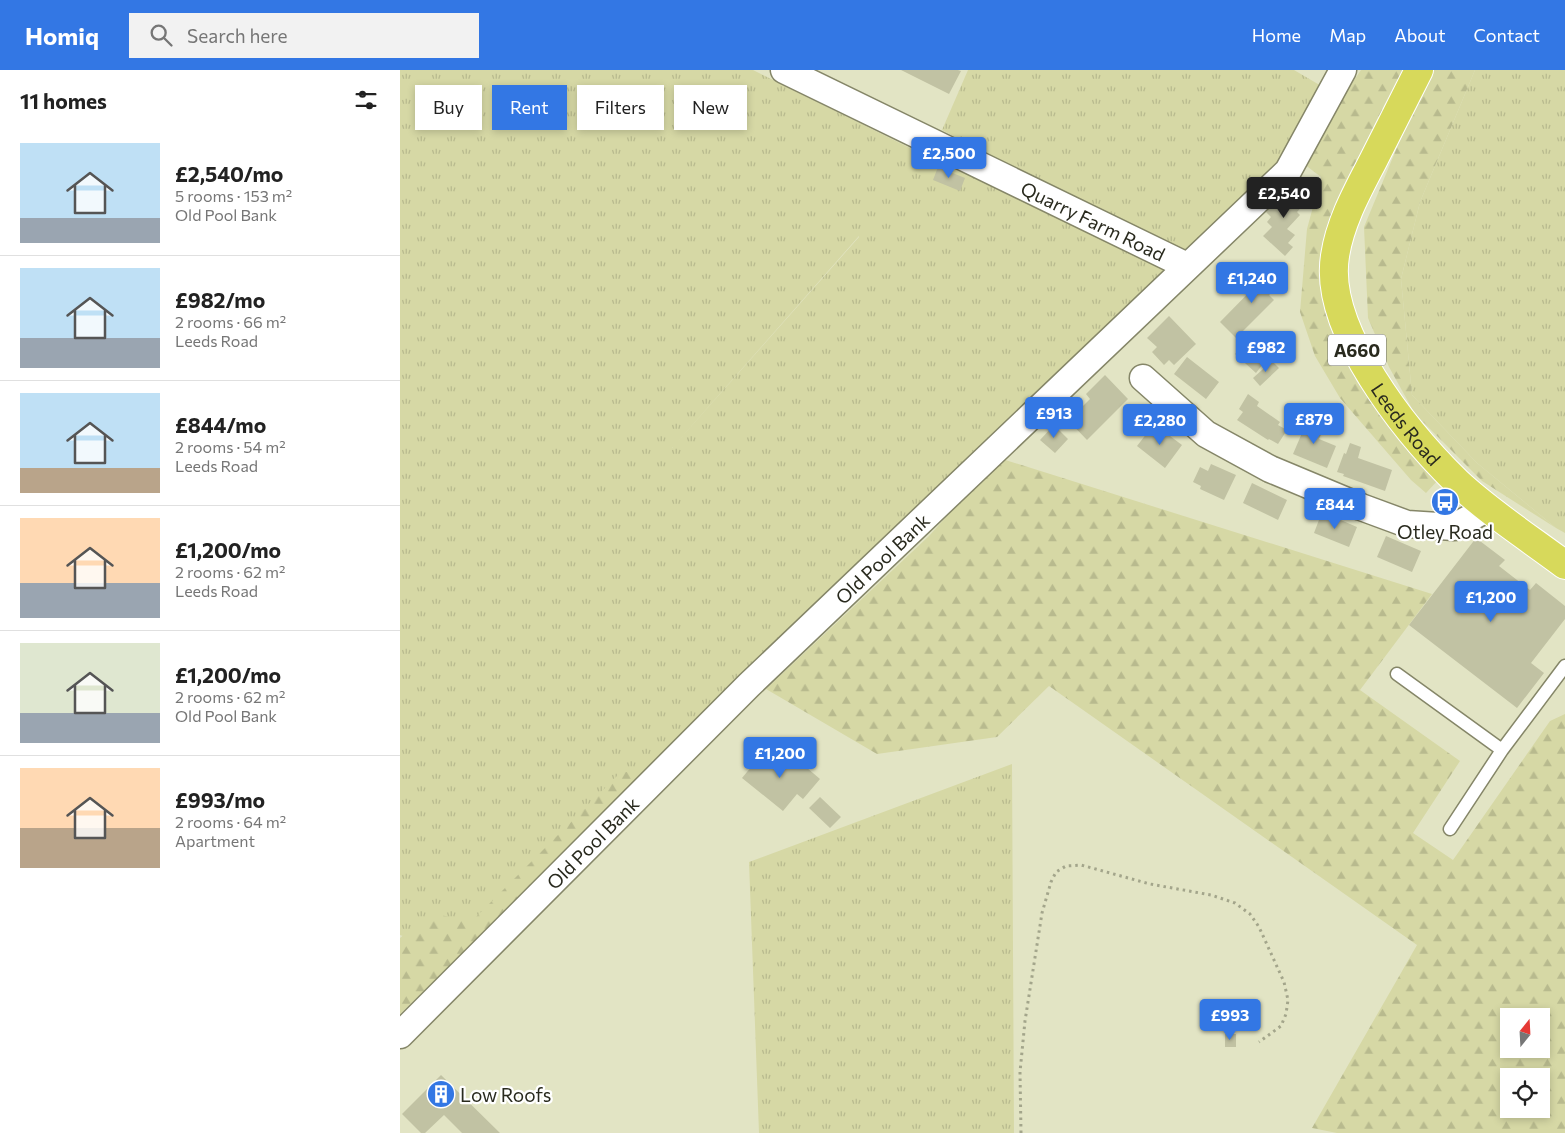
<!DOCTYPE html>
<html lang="en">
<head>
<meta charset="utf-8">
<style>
	body { margin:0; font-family:Commissioner,sans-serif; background:#f2f2f2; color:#222; height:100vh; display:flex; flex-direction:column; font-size:19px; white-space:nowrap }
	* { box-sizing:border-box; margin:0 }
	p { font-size:16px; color:#767676 }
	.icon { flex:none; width:28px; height:28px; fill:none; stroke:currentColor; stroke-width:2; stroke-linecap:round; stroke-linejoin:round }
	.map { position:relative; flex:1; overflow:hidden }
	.drawer { display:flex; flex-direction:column; background:#fff; width:400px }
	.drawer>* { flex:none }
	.guide { position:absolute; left:15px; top:15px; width:475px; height:45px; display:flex; gap:10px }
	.needle { width:32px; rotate:18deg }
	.fabs { position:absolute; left:1100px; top:938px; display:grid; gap:10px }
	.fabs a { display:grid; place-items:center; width:50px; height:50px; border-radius:0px; background:#fff; box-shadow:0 2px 8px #0003; font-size:25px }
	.price { position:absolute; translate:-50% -42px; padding:0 11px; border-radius:5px; background:#3377e4; color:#fff; font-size:16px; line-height:32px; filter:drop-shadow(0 1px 2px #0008) }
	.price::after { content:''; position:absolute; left:50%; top:30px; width:15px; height:11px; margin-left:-8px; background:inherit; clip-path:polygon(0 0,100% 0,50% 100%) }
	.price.on { background:#222; color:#fff }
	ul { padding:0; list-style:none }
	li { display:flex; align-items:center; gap:15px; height:125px; padding:0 20px }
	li+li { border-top:1px solid #e0e0e0 }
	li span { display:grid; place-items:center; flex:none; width:140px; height:100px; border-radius:0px; color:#555 }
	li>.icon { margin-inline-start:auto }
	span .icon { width:60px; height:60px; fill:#fffc; stroke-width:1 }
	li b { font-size:21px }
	h2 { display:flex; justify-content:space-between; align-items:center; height:60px; padding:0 20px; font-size:21px }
	.tag { padding:0 18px; border-radius:0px; background:#fff; box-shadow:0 2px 8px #0003; font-size:18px; line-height:45px }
	.tag.on { background:#3377e4; color:#fff }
	header { display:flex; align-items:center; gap:30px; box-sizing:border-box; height:70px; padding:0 25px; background:#3377e4; color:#fff }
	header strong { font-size:24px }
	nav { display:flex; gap:28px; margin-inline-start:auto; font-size:18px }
	.search { width:350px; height:45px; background:#f2f2f2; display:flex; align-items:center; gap:12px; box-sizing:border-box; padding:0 18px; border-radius:0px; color:#767676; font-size:19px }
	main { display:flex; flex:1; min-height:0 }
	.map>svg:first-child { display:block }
</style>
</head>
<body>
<header>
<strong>Homiq</strong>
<div class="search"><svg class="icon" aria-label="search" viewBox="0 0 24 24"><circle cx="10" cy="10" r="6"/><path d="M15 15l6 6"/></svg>Search here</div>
<nav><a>Home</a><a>Map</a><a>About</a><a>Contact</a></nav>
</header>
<main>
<section class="drawer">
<h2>11 homes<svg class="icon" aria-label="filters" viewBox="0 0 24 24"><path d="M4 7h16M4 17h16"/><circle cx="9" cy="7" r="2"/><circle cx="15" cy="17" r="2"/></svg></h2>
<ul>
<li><span style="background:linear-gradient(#bfe0f5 75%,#9aa5b1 0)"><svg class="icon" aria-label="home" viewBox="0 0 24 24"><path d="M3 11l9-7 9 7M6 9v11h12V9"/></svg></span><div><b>£2,540/mo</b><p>5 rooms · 153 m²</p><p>Old Pool Bank</p></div></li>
<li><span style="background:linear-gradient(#bfe0f5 70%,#9aa5b1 0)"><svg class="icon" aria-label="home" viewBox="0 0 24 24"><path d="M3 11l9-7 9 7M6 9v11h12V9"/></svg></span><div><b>£982/mo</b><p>2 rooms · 66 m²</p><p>Leeds Road</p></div></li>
<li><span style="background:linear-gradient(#bfe0f5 75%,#b9a48a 0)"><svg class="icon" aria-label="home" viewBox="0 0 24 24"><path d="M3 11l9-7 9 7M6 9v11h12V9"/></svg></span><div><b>£844/mo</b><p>2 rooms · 54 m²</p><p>Leeds Road</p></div></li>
<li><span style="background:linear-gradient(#ffd9b3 65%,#9aa5b1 0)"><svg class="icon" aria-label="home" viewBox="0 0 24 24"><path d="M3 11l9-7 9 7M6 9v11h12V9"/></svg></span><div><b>£1,200/mo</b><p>2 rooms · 62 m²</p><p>Leeds Road</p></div></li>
<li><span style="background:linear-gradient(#dfe7d0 70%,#9aa5b1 0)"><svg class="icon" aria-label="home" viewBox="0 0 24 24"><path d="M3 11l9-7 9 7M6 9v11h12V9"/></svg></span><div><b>£1,200/mo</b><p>2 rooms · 62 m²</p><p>Old Pool Bank</p></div></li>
<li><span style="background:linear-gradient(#ffd9b3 60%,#b9a48a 0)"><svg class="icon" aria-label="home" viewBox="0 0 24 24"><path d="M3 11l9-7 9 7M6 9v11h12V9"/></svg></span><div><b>£993/mo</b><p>2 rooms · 64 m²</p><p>Apartment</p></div></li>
</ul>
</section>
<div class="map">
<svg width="1165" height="1063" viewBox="0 0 1165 1063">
	<defs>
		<pattern id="grass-tufts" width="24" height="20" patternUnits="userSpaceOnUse" patternTransform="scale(1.25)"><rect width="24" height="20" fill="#d6d8a5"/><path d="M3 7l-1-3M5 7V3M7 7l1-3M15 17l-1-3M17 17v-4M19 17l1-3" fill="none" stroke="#b8ba8e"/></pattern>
		<pattern id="forest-firs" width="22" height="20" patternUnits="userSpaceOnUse" patternTransform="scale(1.25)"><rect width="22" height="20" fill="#d6d8a5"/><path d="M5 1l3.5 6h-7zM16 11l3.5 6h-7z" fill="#b8ba8e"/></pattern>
	</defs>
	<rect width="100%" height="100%" fill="#e2e4c4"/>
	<!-- grass -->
	<path fill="url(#grass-tufts)" fill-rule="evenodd" d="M0,0H353L522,84L761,195L766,201L267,681L58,888L0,865ZM459,166V167L272,378Z
		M568,0H894L923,17L865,113L779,186L542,60Z
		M1075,0H1165V463L1156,458L1077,393L1012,325L1001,209L1020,132Z
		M612,694L614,1063H359L349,792Z"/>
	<!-- forest -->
	<path fill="url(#forest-firs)" fill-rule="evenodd" d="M961,0H1004L925,178V239L957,312L1017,388L1040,408L1026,423L1011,410L940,328L915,286L900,242L907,159L921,107L904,94L914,69Z
		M1033,0H1075L1020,132L1001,209L1012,325L1077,393L1156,458L1082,411L1015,344L989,297L968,248L964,157L998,75Z
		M599,388L1032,524L960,620L1060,691L1013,763L1053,790L1150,651L1165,644V1063H937L912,1058L1017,875L649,616L597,667L477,684L366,619L529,466ZM1109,946H1141V979H1109ZM1109,1006H1141V1039H1109Z
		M221,702H250L0,944V868L29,843L72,851Z"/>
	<!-- building -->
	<path fill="#c1c2a3" d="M501,0H558L561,1L549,24Z
		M538,97L565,108L560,121L533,110Z
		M891,115L908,130L897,142L900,145L887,159L895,165L888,173L893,177L885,186L863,166L872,157L867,152L871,147L866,142Z
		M873,198L885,210L869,225L874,230L836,268L820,252Z
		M769,246L796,274L774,295L769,290L764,295L752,282L757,277L747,268Z
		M842,276L863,294L856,303L835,284Z
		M787,287L819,312L806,329L774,304Z
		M872,291L879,298L860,316L853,308Z
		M705,305L728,329L687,370L664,346L677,332L682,337L690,329L686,324Z
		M848,324L859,332L857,336L880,352L878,355L887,360L878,374L869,369L868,370L837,350L843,342L839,339Z
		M908,349L925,356L919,369L936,376L927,398L893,384Z
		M754,354L782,375L765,398L737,376Z
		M654,355L668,369L655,383L640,370Z
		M950,373L961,377L958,388L992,400L985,421L943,406L944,404L937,402L944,383L946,384Z
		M811,394L836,405L824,430L800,419L801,416L793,412L800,397L808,401Z
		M852,413L887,430L878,450L843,433Z
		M922,442L957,457L949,477L914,463Z
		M986,466L1021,481L1012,502L977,487Z
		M1076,468L1105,490L1099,496L1130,520L1136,513L1165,536V549L1131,593L1144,603L1117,638L1009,555Z
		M367,678L386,694L393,686L420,709L403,729L397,724L383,741L342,708Z
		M420,727L441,747L430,758L409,738Z
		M825,964H836V977H825Z
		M41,1005L100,1063H62L44,1045L25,1063H21L2,1044Z"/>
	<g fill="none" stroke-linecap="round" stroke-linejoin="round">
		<defs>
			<path id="lane" d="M997,604L1102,680L1165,596
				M1050,759L1102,680"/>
			<g id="street">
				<path id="s1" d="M384,0L787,196"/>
				<path d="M743,308L806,364L870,399L961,437L1007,454L1054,457L1088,438"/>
				<path id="s2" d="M0,965L349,615L888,101L943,0"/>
			</g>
			<g id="highway">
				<path id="s3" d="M1019,0C1004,30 988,61 973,91C958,120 940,152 935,186C923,260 1007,363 1057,412C1090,443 1129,468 1165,495"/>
			</g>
		</defs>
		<!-- lane casing -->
		<use href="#lane" stroke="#858668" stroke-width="15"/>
		<!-- street casing -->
		<use href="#street" stroke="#858668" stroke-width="29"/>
		<!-- highway casing -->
		<use href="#highway" stroke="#fff" stroke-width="30"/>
		<!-- path -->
		<path stroke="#a3a58b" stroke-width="3" stroke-dasharray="2.5 4" stroke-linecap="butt" d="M621,1063L620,1002L625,951L642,843L651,812L656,802L666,796L681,795L750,814L811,825L835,833L850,844L859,857L884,912L888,930L886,944L881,956L859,972"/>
		<!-- lane -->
		<use href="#lane" stroke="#fff" stroke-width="12"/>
		<!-- street -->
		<use href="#street" stroke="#fff" stroke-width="26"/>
		<!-- highway -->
		<use href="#highway" stroke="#d7d95b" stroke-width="28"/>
	</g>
	<!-- icons -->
	<defs>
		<symbol id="bus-disc" viewBox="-11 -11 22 22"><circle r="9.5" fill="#3377e4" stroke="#fff"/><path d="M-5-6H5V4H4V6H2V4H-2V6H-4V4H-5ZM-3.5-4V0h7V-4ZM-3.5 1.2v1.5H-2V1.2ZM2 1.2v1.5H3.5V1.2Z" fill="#fff"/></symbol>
		<symbol id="building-disc" viewBox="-11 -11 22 22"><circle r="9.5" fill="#3377e4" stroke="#fff"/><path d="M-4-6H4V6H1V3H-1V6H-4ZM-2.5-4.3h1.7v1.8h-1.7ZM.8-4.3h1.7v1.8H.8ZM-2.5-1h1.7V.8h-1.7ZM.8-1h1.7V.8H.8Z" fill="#fff"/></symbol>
	</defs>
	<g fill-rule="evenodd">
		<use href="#bus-disc" x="1029" y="416" width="32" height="32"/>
		<use href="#building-disc" x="25" y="1008" width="32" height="32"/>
	</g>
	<g text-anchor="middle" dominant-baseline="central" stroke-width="4.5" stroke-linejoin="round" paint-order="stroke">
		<!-- shield labels -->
		<rect fill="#fff" stroke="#696a62" stroke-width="1" x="928" y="264.5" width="58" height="31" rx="4"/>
		<g font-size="18" font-weight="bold" fill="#292a1e">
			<text x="957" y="280">A660</text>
		</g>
		<!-- street labels -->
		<g font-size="19" fill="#292a1e" stroke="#fff">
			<text stroke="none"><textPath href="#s1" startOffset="344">Quarry Farm Road</textPath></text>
			<text stroke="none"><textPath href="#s3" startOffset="392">Leeds Road</textPath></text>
			<text stroke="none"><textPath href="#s2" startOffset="678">Old Pool Bank</textPath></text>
			<text stroke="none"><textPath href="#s2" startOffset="272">Old Pool Bank</textPath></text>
		</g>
		<!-- poi labels -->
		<g font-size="19" fill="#292a1e" stroke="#fff">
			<text x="1045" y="461">Otley Road</text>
			<text x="60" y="1024" text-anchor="start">Low Roofs</text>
		</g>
	</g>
</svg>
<div class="fabs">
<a><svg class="needle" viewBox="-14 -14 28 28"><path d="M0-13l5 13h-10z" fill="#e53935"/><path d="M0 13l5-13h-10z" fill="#767676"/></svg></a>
<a><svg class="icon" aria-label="locate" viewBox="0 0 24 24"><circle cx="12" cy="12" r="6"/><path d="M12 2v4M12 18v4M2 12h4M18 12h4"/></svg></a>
</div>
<b class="price" style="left:549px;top:109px">£2,500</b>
<b class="price on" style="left:884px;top:149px">£2,540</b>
<b class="price" style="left:852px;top:234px">£1,240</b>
<b class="price" style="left:866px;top:303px">£982</b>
<b class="price" style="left:654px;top:369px">£913</b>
<b class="price" style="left:914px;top:375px">£879</b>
<b class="price" style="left:760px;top:376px">£2,280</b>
<b class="price" style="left:935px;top:460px">£844</b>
<b class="price" style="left:1091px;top:553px">£1,200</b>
<b class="price" style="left:380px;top:709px">£1,200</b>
<b class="price" style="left:830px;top:971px">£993</b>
<div class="guide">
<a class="tag">Buy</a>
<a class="tag on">Rent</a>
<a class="tag">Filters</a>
<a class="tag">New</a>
</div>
</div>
</main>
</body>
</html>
